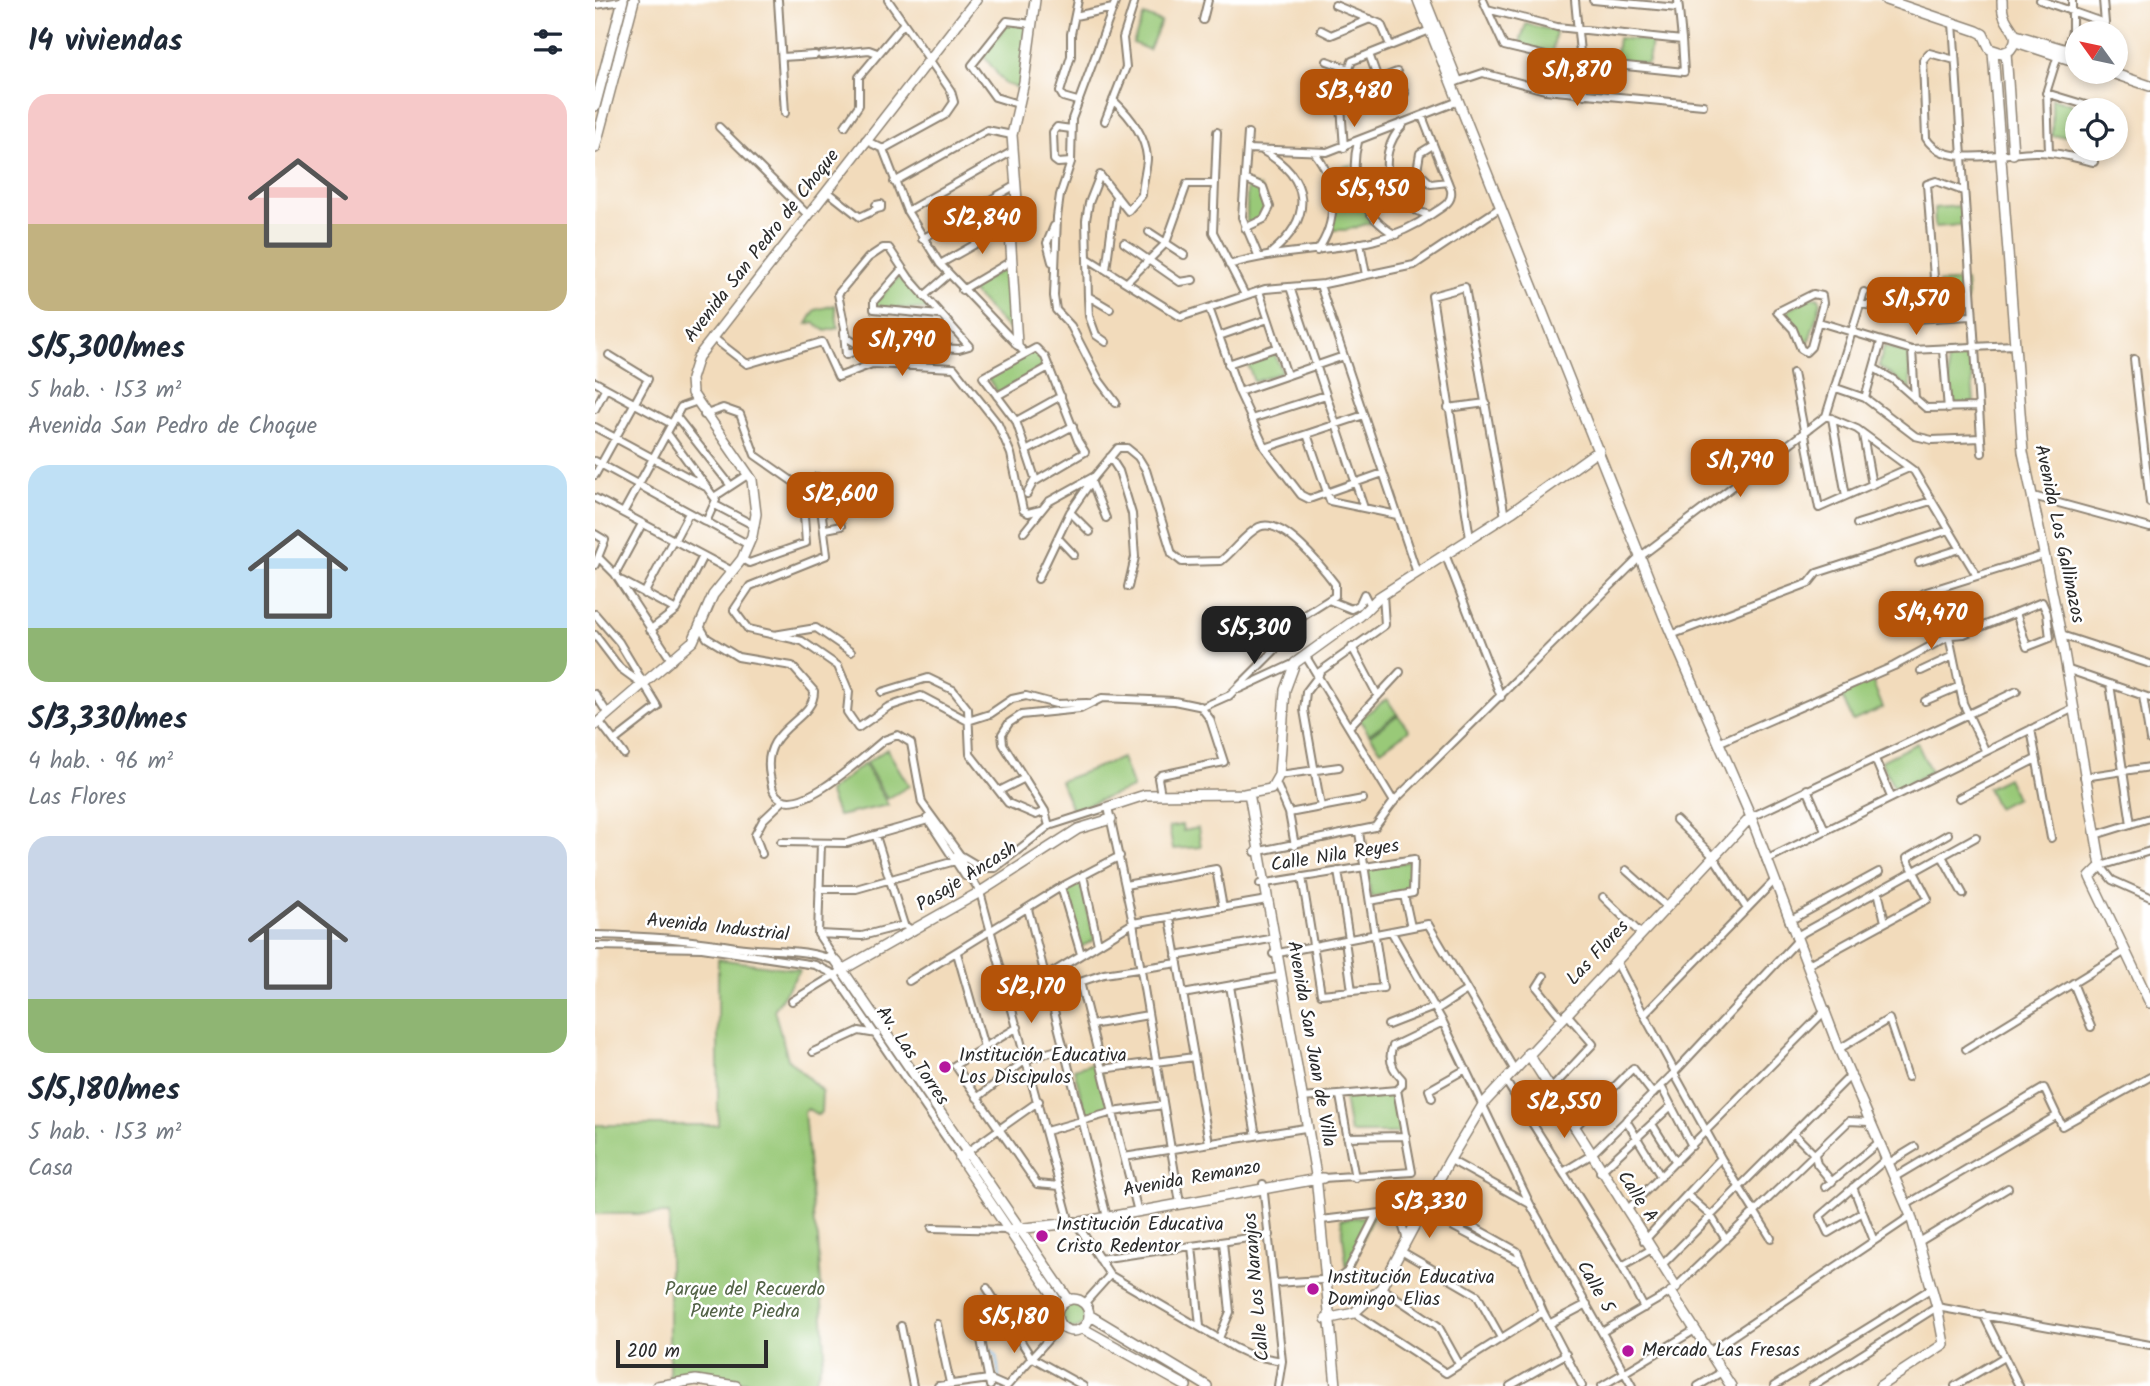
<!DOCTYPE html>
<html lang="es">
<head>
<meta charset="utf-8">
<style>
	body { margin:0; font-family:Kalam,sans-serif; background:#f2f2f3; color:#1f2937; height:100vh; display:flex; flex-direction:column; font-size:26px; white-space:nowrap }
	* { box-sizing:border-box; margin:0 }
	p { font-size:23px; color:#747a83 }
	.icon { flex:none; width:38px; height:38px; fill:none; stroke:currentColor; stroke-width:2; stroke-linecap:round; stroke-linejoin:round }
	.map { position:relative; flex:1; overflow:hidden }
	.panel { display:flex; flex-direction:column; background:#fff; width:595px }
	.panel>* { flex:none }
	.needle { width:46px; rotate:303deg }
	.fabs { position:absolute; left:1470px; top:21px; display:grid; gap:14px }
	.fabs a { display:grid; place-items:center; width:63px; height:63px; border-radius:50%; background:#fff; box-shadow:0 4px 10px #0003; font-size:35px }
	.scale { position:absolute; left:21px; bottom:18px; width:152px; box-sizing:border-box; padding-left:7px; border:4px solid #2b2b2b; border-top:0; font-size:19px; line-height:24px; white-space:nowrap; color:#2b2b2b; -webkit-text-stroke:5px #fff; paint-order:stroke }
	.price { position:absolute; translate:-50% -60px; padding:0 16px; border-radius:14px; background:#b45309; color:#fff; font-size:23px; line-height:46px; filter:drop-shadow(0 2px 4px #0008) }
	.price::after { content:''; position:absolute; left:50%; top:42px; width:21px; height:16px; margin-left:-10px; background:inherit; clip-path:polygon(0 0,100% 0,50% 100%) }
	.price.selected { background:#222; color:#fff }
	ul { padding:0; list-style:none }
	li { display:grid; align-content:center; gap:14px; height:371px; padding:0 28px }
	li span { display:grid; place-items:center; height:217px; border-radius:21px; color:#555 }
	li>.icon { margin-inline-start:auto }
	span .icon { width:126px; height:126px; fill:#fffc; stroke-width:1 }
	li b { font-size:30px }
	h2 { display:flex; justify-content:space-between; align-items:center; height:84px; padding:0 28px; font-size:30px }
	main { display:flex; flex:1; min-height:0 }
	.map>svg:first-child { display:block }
</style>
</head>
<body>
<main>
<section class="panel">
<h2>14 viviendas<svg class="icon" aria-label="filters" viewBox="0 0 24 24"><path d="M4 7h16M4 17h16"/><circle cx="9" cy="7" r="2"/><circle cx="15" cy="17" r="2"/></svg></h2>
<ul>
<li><span style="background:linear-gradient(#f6c9c9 60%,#c2b280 0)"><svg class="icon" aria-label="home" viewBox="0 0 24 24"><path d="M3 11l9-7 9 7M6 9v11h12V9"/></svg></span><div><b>S/5,300/mes</b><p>5 hab. · 153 m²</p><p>Avenida San Pedro de Choque</p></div></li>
<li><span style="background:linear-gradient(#bfe0f5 75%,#8fb573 0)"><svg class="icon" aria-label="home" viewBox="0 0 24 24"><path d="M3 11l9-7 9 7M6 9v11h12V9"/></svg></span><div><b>S/3,330/mes</b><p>4 hab. · 96 m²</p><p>Las Flores</p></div></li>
<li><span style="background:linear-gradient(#c9d6e8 75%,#8fb573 0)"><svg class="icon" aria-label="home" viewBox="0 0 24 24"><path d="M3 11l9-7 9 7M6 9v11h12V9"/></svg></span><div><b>S/5,180/mes</b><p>5 hab. · 153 m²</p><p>Casa</p></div></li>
</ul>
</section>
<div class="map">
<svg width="1555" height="1386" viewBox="0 0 1555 1386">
	<rect width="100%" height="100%" fill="#fff"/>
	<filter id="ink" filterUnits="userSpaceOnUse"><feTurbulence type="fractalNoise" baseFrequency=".0143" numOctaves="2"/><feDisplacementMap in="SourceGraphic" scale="14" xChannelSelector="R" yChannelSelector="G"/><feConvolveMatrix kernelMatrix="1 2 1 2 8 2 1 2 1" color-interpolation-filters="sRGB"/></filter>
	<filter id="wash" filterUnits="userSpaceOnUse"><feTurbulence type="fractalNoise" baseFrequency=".00686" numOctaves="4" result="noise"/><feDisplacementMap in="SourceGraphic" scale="28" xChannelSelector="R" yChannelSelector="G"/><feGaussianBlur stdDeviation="1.57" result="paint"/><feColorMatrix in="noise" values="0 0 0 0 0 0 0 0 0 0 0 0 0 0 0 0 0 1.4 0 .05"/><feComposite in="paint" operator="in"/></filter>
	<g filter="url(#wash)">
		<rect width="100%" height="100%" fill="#f2dbbb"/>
		<!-- green -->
		<path fill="#99c978" stroke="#627a52" stroke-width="2" d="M549,15L566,22L554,50L538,43Z
			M413,23L432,25L425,89L410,84L388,55Z
			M931,24L961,31L957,54L924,46Z
			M1023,38L1056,41L1053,64L1020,61Z
			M801,74L809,93L779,105L775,102L778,84Z
			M1457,98L1477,104L1479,135L1457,136Z
			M756,165L761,194L778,222L752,230H736L741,200L734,170Z
			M652,183L665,187L672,205C670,215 663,223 652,223Z
			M1366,206L1367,225L1340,227L1339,208Z
			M414,266L418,327L416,332L374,289Z
			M307,273L336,310L281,307L280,303Z
			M1371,281L1372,300L1345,301L1344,283Z
			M1223,297L1226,302L1212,347L1209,348L1201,329L1187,314L1214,298Z
			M240,305L243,328L231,331L219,323L212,324L220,310Z
			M1289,346L1314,353L1316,390L1284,366Z
			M435,351H443L452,365L403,393L392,377Z
			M679,352L687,372L659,382L652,362Z
			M1375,352L1379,403L1356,405L1352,354Z
			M1276,678L1288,708L1258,721L1245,692Z
			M792,699L802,714L774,734L764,719Z
			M803,715L814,730L786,750L775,735Z
			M1322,743L1336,772L1300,790L1286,761Z
			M292,749L314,786L292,799L271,763Z
			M527,758L538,788L477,810L465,781Z
			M269,764L293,805L243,816L233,792Z
			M1412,778L1421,798L1402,808L1392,788Z
			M587,825L588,831L603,828L606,847L578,849L574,827Z
			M817,861L812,891L776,897L771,868Z
			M485,881L500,939L486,947L471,892Z
			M123,959L205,970L179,1010L193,1059L227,1091L226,1112L223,1115L213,1109L209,1112L219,1225L223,1238L230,1350L219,1386H173L112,1374L74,1378V1214H0V1125H123Z
			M503,1062L515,1109L491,1116L479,1069Z
			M800,1093L807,1133H755L749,1098Z
			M778,1216L752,1270L746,1219Z
			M465 1316a13 13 0 1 1 26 0a13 13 0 1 1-26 0Z"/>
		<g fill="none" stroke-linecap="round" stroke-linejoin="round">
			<!-- stream -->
			<path stroke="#78bff0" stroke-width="2" d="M389,1289L395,1316L392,1346L402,1356L404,1379"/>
		</g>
	</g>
	<g filter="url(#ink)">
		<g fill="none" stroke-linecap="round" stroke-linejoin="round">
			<defs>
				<path id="street" d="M183,0L190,113
					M521,0L477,119L476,162L465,195L462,217L459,296L461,310L476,326L504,380L521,403
					M888,0L892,9L962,27L1087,40L1089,72L964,59L909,46L892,9
					M980,0L989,95
					M998,0L1083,8
					M1083,0L1087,40
					M1445,0L1510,23L1508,0
					M0,5L27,1
					M740,5L786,24L795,45
					M480,16L518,8
					M608,20L613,0
					M1358,23L1387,453
					M726,30L736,35L775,19
					M1472,50L1477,30V0
					M774,54L783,79
					M226,55L274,50L282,53
					M187,57L220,55
					M1360,60L1334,53L1328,60L1331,138C1349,169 1410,152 1440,152C1460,151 1480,158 1499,162L1498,149
					M732,61L752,68
					M802,72L810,93L781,107L775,106L772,95L776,82Z
					M858,83L888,73L950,90L1108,105
					M1451,93L1494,106L1495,110
					M482,101L468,97L465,92L476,56V34L483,0
					M423,104L400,97L377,65L412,21L437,24
					M510,121L531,67L528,38L540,0
					M808,125C777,157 793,207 835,215
					M250,126L264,105V77L309,23
					M124,127L213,215
					M476,129L462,127L458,132L459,160L463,163L476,162
					M622,132L618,232L650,295
					M653,133L647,217L663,255
					M270,140L288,149L312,211L345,264L429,352
					M763,142C753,178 767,217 801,235
					M838,145L825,153L822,171L836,184L853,182
					M749,148L745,92L757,61L835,30
					M288,149L350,115L359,102L356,91L293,0
					M652,149L732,152L864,101
					M668,151C716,178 719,217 677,252
					M719,152C742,180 744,221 722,251
					M1454,153L1452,90L1463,55
					M650,179L668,187L675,207L669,219L650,228
					M299,182L392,130L417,135
					M232,191L265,217L282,209
					M286,204V208L282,209L281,205Z
					M312,211L418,151
					M554,232L589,255
					M327,239L421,185
					M529,243L585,282L598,280
					M765,243L771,275
					M288,248H294L314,278L374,346L364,349L262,344L252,338L243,294L273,258Z
					M492,258L586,317L670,289L729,284L819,265L906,207
					M457,262L452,243L459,226
					M345,264L416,224
					M634,265C702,243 777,258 837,214C847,207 858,203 856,190L827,116
					M307,269L279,301V309L345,315
					M511,270L521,195
					M532,282L571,243L592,184H619
					M725,285L822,573
					M695,287L769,508
					M367,290L416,261
					M664,291L692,375
					M1218,294L1227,296L1228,303L1216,347L1211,352L1206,349L1198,329L1182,312Z
					M329,296L353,275
					M493,296L515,309
					M1265,303L1319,319L1376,316
					M614,308L644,392L670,448L706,495L714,499L788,473
					M1342,318L1332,184L1341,181L1368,191
					M1224,322L1317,350L1419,345
					M249,332L251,355L272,345
					M624,336L673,319
					M117,337L152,364L227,342L243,377L277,364L359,368L403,424L416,454L428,510L433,513L445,510
					M511,342L501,335L494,316L493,298L491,220L494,203L505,175L533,211L547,195C547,185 553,162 552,157C550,134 534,115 518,100
					M441,348L450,357L483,441L490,452L441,481L421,421L388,377Z
					M1317,350L1320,399
					M1348,350L1353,409
					M1539,359L1555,503
					M633,364L683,347
					M1279,368L1299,380L1331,408L1384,407
					M1198,373L1224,508L1314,468
					M0,382L77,424
					M1241,388L1270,398L1320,436L1337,440L1386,438
					M644,392L749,356
					M402,396L454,367
					M1270,398L1286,342
					M853,408L891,403
					M0,409L11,388
					M109,415L128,408L145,414L160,455L207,488L211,543L154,563L147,559
					M81,416L136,486
					M1231,416L1262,429L1319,471L1382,576
					M1237,418L1251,496
					M656,419L731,395
					M421,421L466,396
					M0,427L113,488
					M72,433L121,500L111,522
					M712,434L735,501L802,515
					M1268,435L1277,485
					M670,448L769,415
					M433,450L478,426
					M515,457L524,471L537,514L540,557L533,587
					M0,461L154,545
					M0,475L53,379L14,355
					M222,477L232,555L155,586L139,610L153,629L207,641L243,666L254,692L252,712L263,728L293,707L326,696L373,721L395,714L417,699L431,696L461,704L492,703
					M497,483L511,518
					M432,494L439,481
					M1438,496L1555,528
					M119,497L154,474
					M0,498L137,571
					M120,505L160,526
					M475,512L495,532
					M28,513L86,407L100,402
					M1262,524L1336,501
					M231,529L246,526
					M429,532L453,502L500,476L523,448H532L543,457L551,470L577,554L587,562L626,561C639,551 650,534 664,527C687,516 728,568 740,584V596L699,622L679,651L634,696
					M0,534L10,540L0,565
					M463,538L479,555
					M875,538L837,296L870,287L910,517
					M79,541L94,513
					M850,554L906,697
					M4,558L20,574L77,661
					M1324,562L1365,549
					M20,574L47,524
					M443,579L475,512L500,476
					M27,581L81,610
					M1328,593L1449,555
					M49,594L78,540
					M736,601L756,609L764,605L769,594L774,604
					M0,614L24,642L63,707L19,741
					M106,628L112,638L143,657L197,666L219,691C220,722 165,726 175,776C177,786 177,794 186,799C211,812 270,755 289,740L303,735L316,743L327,803L365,855L387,868H400L454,826L513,807L538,923L585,1203
					M55,630L81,610L108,556
					M0,635L25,668L47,684
					M179,635L221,628L256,652
					M1076,635L1214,583L1222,573L1354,530
					M1466,635L1555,664
					M1354,636L1368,703L1390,750
					M757,647L783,696
					M710,655L799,802
					M1471,669L1555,698
					M1326,671L1358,656
					M723,673L790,625L788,594
					M724,675L711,692L709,710L726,807
					M1515,684L1536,824
					M644,689L700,663
					M287,692L333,678L358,690L373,709L375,754L413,803L441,815L450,811
					M0,694L13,714
					M1548,696L1555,740
					M1330,701L1365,686
					M4,721L29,754
					M755,726L805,672
					M1436,729L1456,838
					M1123,743L1299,666L1356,635L1369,634L1447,602L1452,613L1455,638L1432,647L1421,613
					M1280,759L1296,797
					M684,775L744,767
					M1489,777L1555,767
					M681,783L694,813L700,846
					M1212,789L1230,830
					M404,791L430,778
					M566,795L563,778L566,775L629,762L615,719L605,706
					M1364,798L1441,759
					M694,813L768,799
					M1156,817L1422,691
					M332,818L370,876
					M1081,820L1118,856L1152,909
					M454,826L450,811L408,744L407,734L414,723L426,715L485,709L507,698L579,701L608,707L635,695
					M1500,835L1555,818
					M281,836L309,925
					M186,842L252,843L333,820
					M226,843L223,934L241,961
					M1555,851L1506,866L1517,880L1555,897
					M660,852L780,827L800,800L1046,556L1231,416L1269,292
					M167,854L160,835L168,820L189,800
					M362,854L385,892L475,1223
					M1347,856L1368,894
					M1171,860L1477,709
					M1031,870L1071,906
					M743,871L754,939
					M488,875L503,944
					M707,877L726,994L788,988L764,832
					M665,884L819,859L818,893L775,901
					M530,885L621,869L628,908
					M466,887L486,954
					M224,889H261L360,861
					M1283,891L1290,922
					M809,895L816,927
					M1008,897L1046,934
					M433,909L512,1217
					M575,918L614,1143
					M1194,921L1284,872
					M796,931L848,1022L935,1204L1037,1386
					M223,934L267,936L309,925L318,931
					M0,935C48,936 94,939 141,947C174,952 211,947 242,962
					M1200,937L1381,837
					M750,940L757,991
					M0,946L107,948L220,965L239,974L365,1158
					M362,953L389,1047
					M678,954L833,924L919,1069
					M581,956L675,939
					M1021,961L1049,1015
					M1212,965L1333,899L1312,858L1353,834
					M949,976L942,987L967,1018
					M450,977L538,923L672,900
					M314,981L466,887L525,856
					M1478,983L1496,1027
					M635,986L661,1136
					M588,994L682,977
					M197,1001L243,973
					M841,1010L872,990
					M496,1025L553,1015
					M793,1025L839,1007
					M423,1027L360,1065L442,1184L465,1186
					M1244,1049L1294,1019L1313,1077
					M1371,1049L1529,952
					M218,1052L264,1031L282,1034
					M507,1069L599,1057
					M1080,1072L1049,1015L1179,881
					M1079,1073L1126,1158L1176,1238
					M910,1080L1027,1266L1049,1308
					M1066,1086L1097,1146
					M955,1090L998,1044L971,1013
					M745,1096L760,1178
					M382,1098L432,1059L469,1048
					M707,1098L802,1090
					M837,1098L834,1090L871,1069
					M1031,1120L1066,1177
					M1057,1124L1081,1162
					M979,1128L1038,1068L1058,1094
					M451,1131L518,1112L568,1105
					M1198,1133L1220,1155L1222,1164L1237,1182
					M752,1137L811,1136
					M372,1152L444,1101
					M529,1157L710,1128
					M859,1162L933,1203
					M1292,1164L1320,1147
					M968,1172L996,1155L1079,1073L1202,941
					M1005,1172L1076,1106
					M1300,1177L1449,1088L1467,1126L1555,1077
					M728,1178L817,1172L802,1090L807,1085V1079C798,1070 792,1059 798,1046L848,1022
					M668,1184L687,1361L683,1386
					M1230,1187L1283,1143
					M1258,1187L1279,1241
					M1092,1195L1116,1216L1131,1240
					M832,1201L922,1251L948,1312L987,1386
					M1311,1205L1461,1116
					M827,1210L925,1262
					M1032,1210L1231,1010
					M543,1212L485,982L509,974L583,963
					M1268,1212L1233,1233L1225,1216L1290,1160
					M726,1220L803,1211L812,1240
					M480,1221L515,1275L640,1348L655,1355L687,1361
					M337,1228L412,1230
					M1049,1241L1126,1158
					M1324,1242L1413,1188
					M597,1246L605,1326
					M806,1251L882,1295L905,1336
					M504,1259L675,1235
					M1027,1266L1055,1250
					M1066,1266L1255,1076
					M680,1283L742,1279L752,1272L781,1215
					M392,1288L436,1357L488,1386
					M791,1291L843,1326L863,1362
					M489,1304L515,1275
					M759,1313L851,1373L948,1312
					M381,1314L395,1386
					M1388,1314L1424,1386
					M342,1324L355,1383
					M954,1324L992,1304
					M306,1326L318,1386
					M1007,1332L1076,1292L1254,1121L1274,1122
					M624,1338L635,1312L628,1242
					M1114,1352L1316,1216
					M343,1386L394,1379L410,1386
					M412,1386L465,1326
					M915,1386L971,1354
					M1007,1386L1100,1330
					M1103,1386L1127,1372
					M1179,1386L1337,1288
					M1217,1386L1342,1307L1555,1345
					M1360,1386L1409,1357"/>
				<path id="secondary" d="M823,0L1070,619L1156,817L1244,1049L1316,1216L1342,1307L1349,1344L1285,1386
					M830,0L862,80
					M1291,0L1382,31L1388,34L1395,49L1407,53L1415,50C1427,35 1416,31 1410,18C1407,13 1407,6 1407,0
					M1421,35L1482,53
					M1421,42L1482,62
					M1398,52L1428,452L1466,635L1506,866L1495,877L1555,1003
					M1411,52L1418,154
					M1514,72L1555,86
					M0,106L28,0
					M0,148L39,0
					M422,344L415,232L422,201L417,135L429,82L440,0
					M0,725L98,641L118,595L147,559L157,536L161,514L157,480L97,393L96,379L103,357L381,0
					M654,793L721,1175L741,1386
					M513,807L550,795L649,794L676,789L684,775L690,690L700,663L765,616L784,597L917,512L1004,450
					M242,962L474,1300
					M247,970L385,892L483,829L516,819
					M933,1053L1081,1287
					M372,1152L365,1158L460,1298L462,1311
					M412,1230L486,1222L728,1178
					M1076,1292L1136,1386
					M462 1315a16 16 0 1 1 32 0a16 16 0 1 1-32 0Z
					M494,1315L612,1386
					M731,1319L759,1313L786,1288L854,1161L889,1103L1156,817
					M487,1328L591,1386
					M62,1386L101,1380L141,1386"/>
			</defs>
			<!-- street casing -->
			<use href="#street" stroke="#8e8373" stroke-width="10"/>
			<!-- secondary casing -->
			<use href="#secondary" stroke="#8e8373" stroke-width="12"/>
			<!-- street -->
			<use href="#street" stroke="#fff" stroke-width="6"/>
			<!-- secondary -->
			<use href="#secondary" stroke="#fff" stroke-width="9"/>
		</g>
	</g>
	<!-- markers -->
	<g fill="#b5179e" stroke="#fff" stroke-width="2.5">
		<circle cx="350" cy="1067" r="7"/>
		<circle cx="447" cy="1236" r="7"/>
		<circle cx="718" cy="1289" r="7"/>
		<circle cx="1033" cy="1351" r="7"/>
	</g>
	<g text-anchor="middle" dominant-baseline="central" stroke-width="5" stroke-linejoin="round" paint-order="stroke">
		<!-- street labels -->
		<g font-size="19" fill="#2b2b2b" stroke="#fff">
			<text transform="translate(167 246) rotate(-52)">Avenida San Pedro de Choque</text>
			<text transform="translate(1464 534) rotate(78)">Avenida Los Gallinazos</text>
			<text transform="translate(740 856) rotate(-9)">Calle Nila Reyes</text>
			<text transform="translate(372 877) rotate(-32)">Pasaje Ancash</text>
			<text transform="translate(123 928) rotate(6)">Avenida Industrial</text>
			<text transform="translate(1003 953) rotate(-47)">Las Flores</text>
			<text transform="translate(716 1044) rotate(80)">Avenida San Juan de Villa</text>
			<text transform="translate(317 1056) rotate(56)">Av. Las Torres</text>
			<text transform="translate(597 1179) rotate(-10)">Avenida Remanzo</text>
			<text transform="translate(1042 1197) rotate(57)">Calle A</text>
			<text transform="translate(662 1287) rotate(-95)">Calle Los Naranjos</text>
			<text transform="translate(1000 1287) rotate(60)">Calle 5</text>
		</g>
		<!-- poi labels -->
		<g font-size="19" fill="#2b2b2b" stroke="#fff" text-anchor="start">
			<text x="364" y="1056">Institución Educativa<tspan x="364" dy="22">Los Discipulos</tspan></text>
			<text x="461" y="1225">Institución Educativa<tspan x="461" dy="22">Cristo Redentor</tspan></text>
			<text x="732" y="1278">Institución Educativa<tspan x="732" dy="22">Domingo Elias</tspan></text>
			<text x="1047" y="1351">Mercado Las Fresas</text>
		</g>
		<!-- park labels -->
		<g font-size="19" fill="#526246" stroke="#fff">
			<text x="150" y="1290">Parque del Recuerdo<tspan x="150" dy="22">Puente Piedra</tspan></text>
		</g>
	</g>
</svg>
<div class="fabs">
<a><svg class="needle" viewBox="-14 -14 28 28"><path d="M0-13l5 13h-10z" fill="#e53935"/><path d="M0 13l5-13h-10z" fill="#747a83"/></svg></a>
<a><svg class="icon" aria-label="locate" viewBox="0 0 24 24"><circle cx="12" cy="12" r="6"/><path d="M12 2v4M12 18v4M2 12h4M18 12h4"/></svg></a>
</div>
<div class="scale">200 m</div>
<b class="price" style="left:982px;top:108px">S/1,870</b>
<b class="price" style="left:759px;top:129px">S/3,480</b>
<b class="price" style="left:778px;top:227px">S/5,950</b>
<b class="price" style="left:387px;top:256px">S/2,840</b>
<b class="price" style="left:1321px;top:337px">S/1,570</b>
<b class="price" style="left:307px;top:378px">S/1,790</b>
<b class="price" style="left:1145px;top:499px">S/1,790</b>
<b class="price" style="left:245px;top:532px">S/2,600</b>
<b class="price" style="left:1336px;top:651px">S/4,470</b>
<b class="price selected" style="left:659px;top:666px">S/5,300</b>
<b class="price" style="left:436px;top:1025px">S/2,170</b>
<b class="price" style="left:969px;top:1140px">S/2,550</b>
<b class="price" style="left:834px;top:1240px">S/3,330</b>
<b class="price" style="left:419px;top:1355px">S/5,180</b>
</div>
</main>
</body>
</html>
